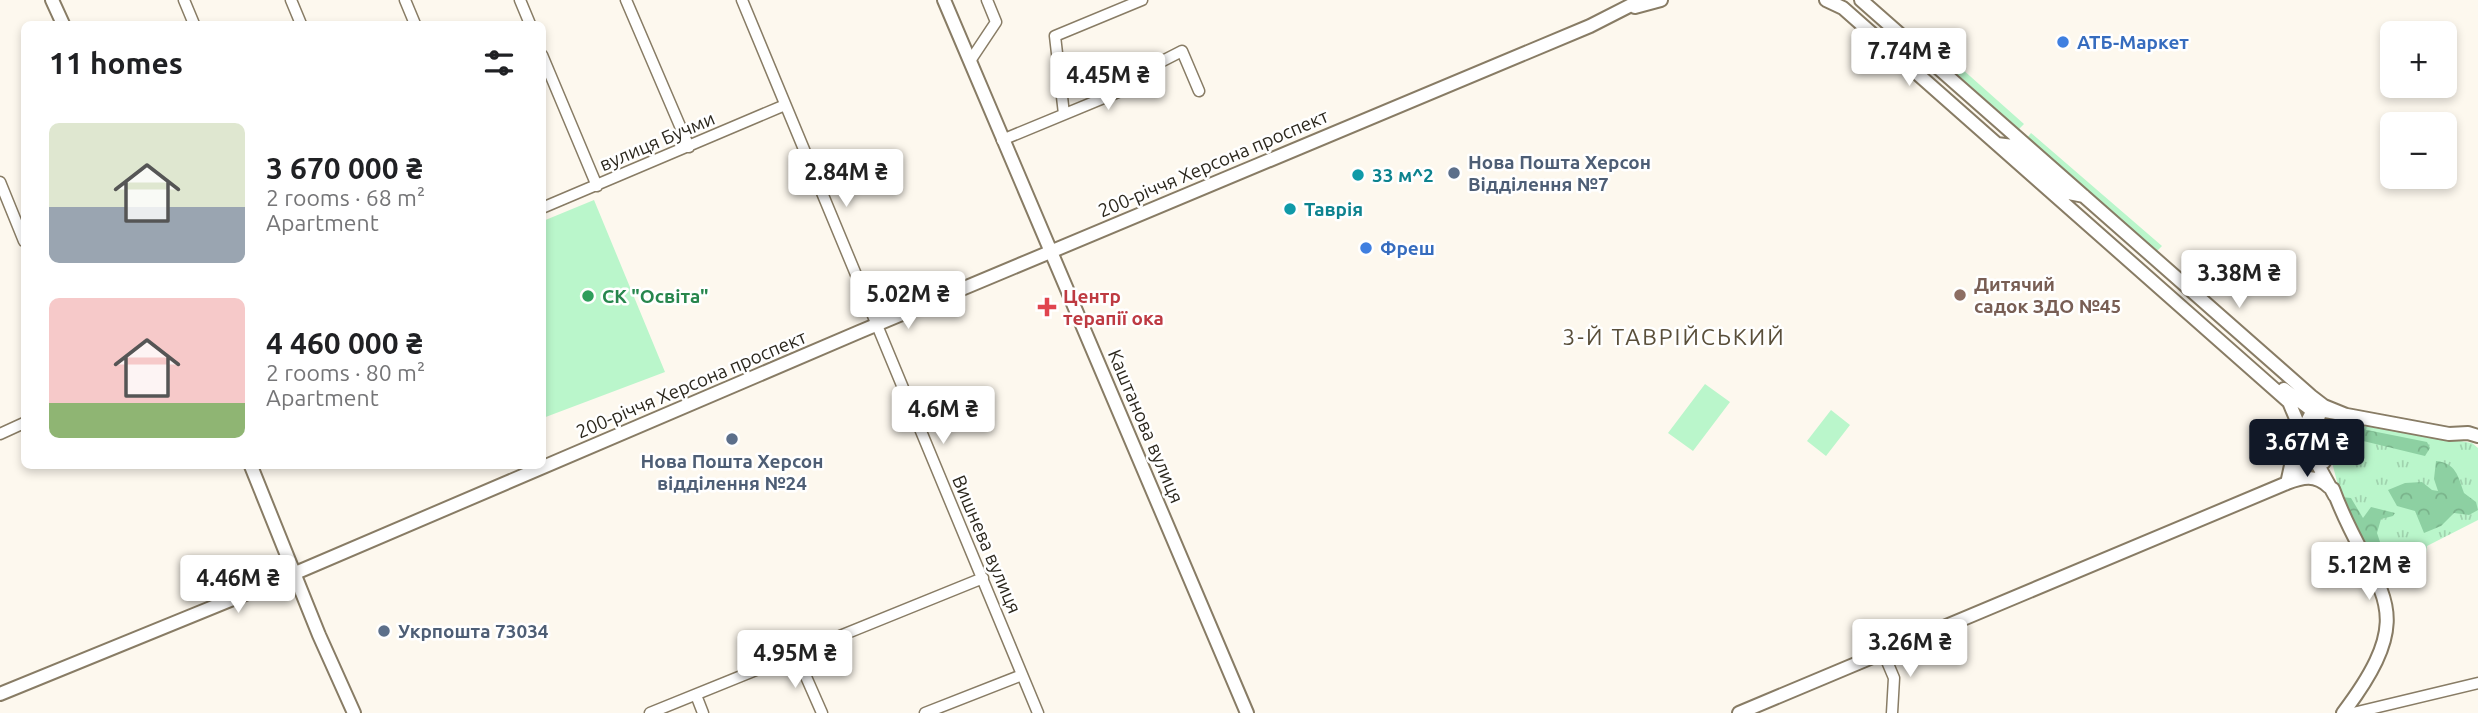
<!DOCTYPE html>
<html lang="en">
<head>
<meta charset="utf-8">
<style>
	body { margin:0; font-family:Ubuntu,sans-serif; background:#f6f6f6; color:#202124; height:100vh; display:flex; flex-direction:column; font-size:26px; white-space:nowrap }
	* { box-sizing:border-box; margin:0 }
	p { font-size:23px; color:#757577 }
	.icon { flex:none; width:38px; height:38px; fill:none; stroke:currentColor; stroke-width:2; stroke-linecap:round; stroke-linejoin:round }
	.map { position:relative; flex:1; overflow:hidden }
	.details { position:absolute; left:21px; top:21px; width:525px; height:448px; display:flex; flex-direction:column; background:#fff; border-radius:10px; box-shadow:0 4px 10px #0003 }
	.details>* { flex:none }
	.fabs { position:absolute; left:2380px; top:21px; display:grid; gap:14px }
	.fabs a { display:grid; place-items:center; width:77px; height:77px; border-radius:10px; background:#fff; box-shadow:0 4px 10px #0003; font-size:35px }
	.price { position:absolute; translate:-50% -60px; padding:0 16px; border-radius:7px; background:#fff; color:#222; font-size:23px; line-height:46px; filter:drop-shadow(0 2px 4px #0008) }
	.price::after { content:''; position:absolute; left:50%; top:42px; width:21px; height:16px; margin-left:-10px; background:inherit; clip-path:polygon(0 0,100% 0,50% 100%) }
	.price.on { background:#111827; color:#fff }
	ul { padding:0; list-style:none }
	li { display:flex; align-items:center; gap:21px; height:175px; padding:0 28px }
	li span { display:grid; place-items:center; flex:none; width:196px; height:140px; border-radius:10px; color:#555 }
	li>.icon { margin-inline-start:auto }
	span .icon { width:84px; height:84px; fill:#fffc; stroke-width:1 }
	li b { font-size:30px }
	h2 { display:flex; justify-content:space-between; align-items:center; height:84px; padding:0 28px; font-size:30px }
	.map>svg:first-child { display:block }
</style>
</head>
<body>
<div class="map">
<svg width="2478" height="713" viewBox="0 0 2478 713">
	<defs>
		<pattern id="grass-tufts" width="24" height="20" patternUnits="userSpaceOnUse" patternTransform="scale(1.75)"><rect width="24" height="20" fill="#baf6cb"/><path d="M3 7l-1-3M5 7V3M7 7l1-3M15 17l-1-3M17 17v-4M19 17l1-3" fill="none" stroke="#a0d3ae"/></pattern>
		<pattern id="forest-crowns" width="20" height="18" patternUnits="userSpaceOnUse" patternTransform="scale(1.75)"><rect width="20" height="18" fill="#8dd0a2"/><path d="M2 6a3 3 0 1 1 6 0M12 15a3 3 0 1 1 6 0" fill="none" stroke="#7ab38b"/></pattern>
	</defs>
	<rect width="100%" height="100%" fill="#fdf8ee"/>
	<!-- grass -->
	<path fill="url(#grass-tufts)" d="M1935,45L2024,124L2019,129L1930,50Z
		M2031,133L2162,246L2157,251L2027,138Z
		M2337,420L2472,443L2478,448V520L2427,546L2423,575L2411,580L2385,570L2372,548L2341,497L2328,447L2320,433L2328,422Z"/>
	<!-- forest -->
	<path fill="url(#forest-crowns)" d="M2357,428L2427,442L2430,448L2425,456L2355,439L2350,432Z
		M2436,461C2456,463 2458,476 2464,493L2476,502L2478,510L2469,515L2454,513L2441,526L2424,533L2415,511L2397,506L2388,490L2405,483L2422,482L2432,490L2438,491L2434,479Z
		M2341,497L2351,498L2363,518L2371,507L2395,513L2393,516L2381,519L2377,533L2384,554L2377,557L2350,522Z"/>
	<!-- pitch -->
	<path fill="#baf6cb" d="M594,200L665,372L543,418V221Z
		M1705,384L1730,402L1693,451L1668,433Z
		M1831,410L1850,425L1826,456L1807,441Z"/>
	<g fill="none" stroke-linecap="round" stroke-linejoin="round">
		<defs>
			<path id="minor" d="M184,0L194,24
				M291,0L301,24
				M405,0L415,24
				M520,0L530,24
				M626,0L689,147
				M742,0L1038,713
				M542,55L597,186
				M970,61L996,22L987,0
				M1064,114L1055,36L1142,0
				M1002,140L1140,83L1143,71L1182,51L1199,91
				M0,182L24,241
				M542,208L785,105
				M0,434L24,423
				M1883,652L1894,678L1892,713
				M796,654L822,713
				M696,695L703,713
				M650,713L983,578
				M925,713L1022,675
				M2353,713L2478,683"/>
			<path id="tertiary" d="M52,0L63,24
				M944,0L1247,713
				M1826,0L1843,8L2289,402L2307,445L2335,496
				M1861,0L2311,396L2324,406L2351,417
				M1635,7L1661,0
				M1997,144L2013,146L2064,192L2084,196
				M2284,389L2319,416
				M2312,412L2320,410L2449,434L2468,433L2478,436
				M2315,426L2318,445L2324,462
				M251,466L319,635L354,713
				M2288,479L2296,443L2312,412
				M2287,482L2302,465L2308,444
				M2333,489C2371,594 2427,602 2343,713
				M0,694L272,583L859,332L1590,26L1641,0
				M1739,713L2287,483C2303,477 2315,474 2329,487"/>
		</defs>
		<!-- minor casing -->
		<use href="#minor" stroke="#887c65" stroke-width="13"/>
		<!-- tertiary casing -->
		<use href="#tertiary" stroke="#887c65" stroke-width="16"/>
		<!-- minor -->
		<use href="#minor" stroke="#fff" stroke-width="10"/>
		<!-- tertiary -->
		<use href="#tertiary" stroke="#fff" stroke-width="12"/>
	</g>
	<!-- markers -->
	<g fill="#3f7fe0" stroke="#fff" stroke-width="2.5">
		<circle cx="2063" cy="42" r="7"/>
		<circle cx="1366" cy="248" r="7"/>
	</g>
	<g fill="#5c6f8a" stroke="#fff" stroke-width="2.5">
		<circle cx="1454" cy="173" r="7"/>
		<circle cx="732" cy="439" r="7"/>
		<circle cx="384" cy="631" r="7"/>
	</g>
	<g fill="#0f9aa8" stroke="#fff" stroke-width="2.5">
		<circle cx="1358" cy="175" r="7"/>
		<circle cx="1290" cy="209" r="7"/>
	</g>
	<circle fill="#8d6e63" stroke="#fff" stroke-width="2.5" cx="1960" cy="295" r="7"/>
	<circle fill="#2e9e5b" stroke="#fff" stroke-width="2.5" cx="588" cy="296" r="7"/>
	<path fill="#e0444e" stroke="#fff" stroke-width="2.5" d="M1043.5 296.5h7v7h7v7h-7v7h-7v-7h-7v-7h7z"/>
	<g text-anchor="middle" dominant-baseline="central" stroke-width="5" stroke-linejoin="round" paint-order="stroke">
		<!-- shop labels -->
		<g font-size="19" font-weight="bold" fill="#366cbe" stroke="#fff" text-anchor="start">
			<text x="2077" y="42">АТБ-Маркет</text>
			<text x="1380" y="248">Фреш</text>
		</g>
		<!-- street labels -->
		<g font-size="19" fill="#2c281e" stroke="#fff">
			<text transform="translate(657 141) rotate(-23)">вулиця Бучми</text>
			<text transform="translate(1213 163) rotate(-23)">200-річчя Херсона проспект</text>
			<text transform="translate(691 384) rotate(-23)">200-річчя Херсона проспект</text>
			<text transform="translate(1146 426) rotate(67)">Каштанова вулиця</text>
			<text transform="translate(987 544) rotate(67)">Вишнева вулиця</text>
		</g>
		<!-- service labels -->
		<g font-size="19" font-weight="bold" fill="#4e5e75" stroke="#fff" text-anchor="start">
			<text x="1468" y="162">Нова Пошта Херсон<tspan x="1468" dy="22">Відділення №7</tspan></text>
			<text x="732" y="461" text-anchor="middle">Нова Пошта Херсон<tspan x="732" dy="22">відділення №24</tspan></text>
			<text x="398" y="631">Укрпошта 73034</text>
		</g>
		<!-- culture labels -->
		<g font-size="19" font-weight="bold" fill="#0d838f" stroke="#fff" text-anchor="start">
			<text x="1372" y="175">33 м^2</text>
			<text x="1304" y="209">Таврія</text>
		</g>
		<!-- education labels -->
		<g font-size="19" font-weight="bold" fill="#785e54" stroke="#fff" text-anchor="start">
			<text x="1974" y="284">Дитячий<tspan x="1974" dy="22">садок ЗДО №45</tspan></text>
		</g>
		<!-- leisure labels -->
		<g font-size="19" font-weight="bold" fill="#27864d" stroke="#fff" text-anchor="start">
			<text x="602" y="296">СК "Освіта"</text>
		</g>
		<!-- health labels -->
		<g font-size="19" font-weight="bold" fill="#be3a42" stroke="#fff" text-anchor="start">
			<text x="1063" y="296">Центр<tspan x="1063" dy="22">терапії ока</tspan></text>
		</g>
		<!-- quarter labels -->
		<g font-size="23" letter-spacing="2" fill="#594e39" stroke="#fff">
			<text x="1674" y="336">3-Й ТАВРІЙСЬКИЙ</text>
		</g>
	</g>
</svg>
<div class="fabs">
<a>+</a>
<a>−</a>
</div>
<b class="price" style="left:1909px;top:88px">7.74M ₴</b>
<b class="price" style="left:1108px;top:112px">4.45M ₴</b>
<b class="price" style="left:846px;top:209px">2.84M ₴</b>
<b class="price" style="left:2239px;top:310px">3.38M ₴</b>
<b class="price" style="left:908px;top:331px">5.02M ₴</b>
<b class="price" style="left:943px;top:446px">4.6M ₴</b>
<b class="price on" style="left:2307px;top:479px">3.67M ₴</b>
<b class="price" style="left:2369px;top:602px">5.12M ₴</b>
<b class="price" style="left:238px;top:615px">4.46M ₴</b>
<b class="price" style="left:1910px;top:679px">3.26M ₴</b>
<b class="price" style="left:795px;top:690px">4.95M ₴</b>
<section class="details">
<h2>11 homes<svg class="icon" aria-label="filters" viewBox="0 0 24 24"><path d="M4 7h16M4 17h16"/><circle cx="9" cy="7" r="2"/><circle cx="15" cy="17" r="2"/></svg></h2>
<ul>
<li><span style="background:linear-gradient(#dfe7d0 60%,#9aa5b1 0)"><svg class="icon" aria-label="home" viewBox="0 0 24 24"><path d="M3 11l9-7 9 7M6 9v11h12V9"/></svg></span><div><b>3 670 000 ₴</b><p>2 rooms · 68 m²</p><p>Apartment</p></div></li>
<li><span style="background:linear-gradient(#f6c9c9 75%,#8fb573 0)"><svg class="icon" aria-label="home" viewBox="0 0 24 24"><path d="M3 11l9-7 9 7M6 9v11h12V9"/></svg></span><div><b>4 460 000 ₴</b><p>2 rooms · 80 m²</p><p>Apartment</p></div></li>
</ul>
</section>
</div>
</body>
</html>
